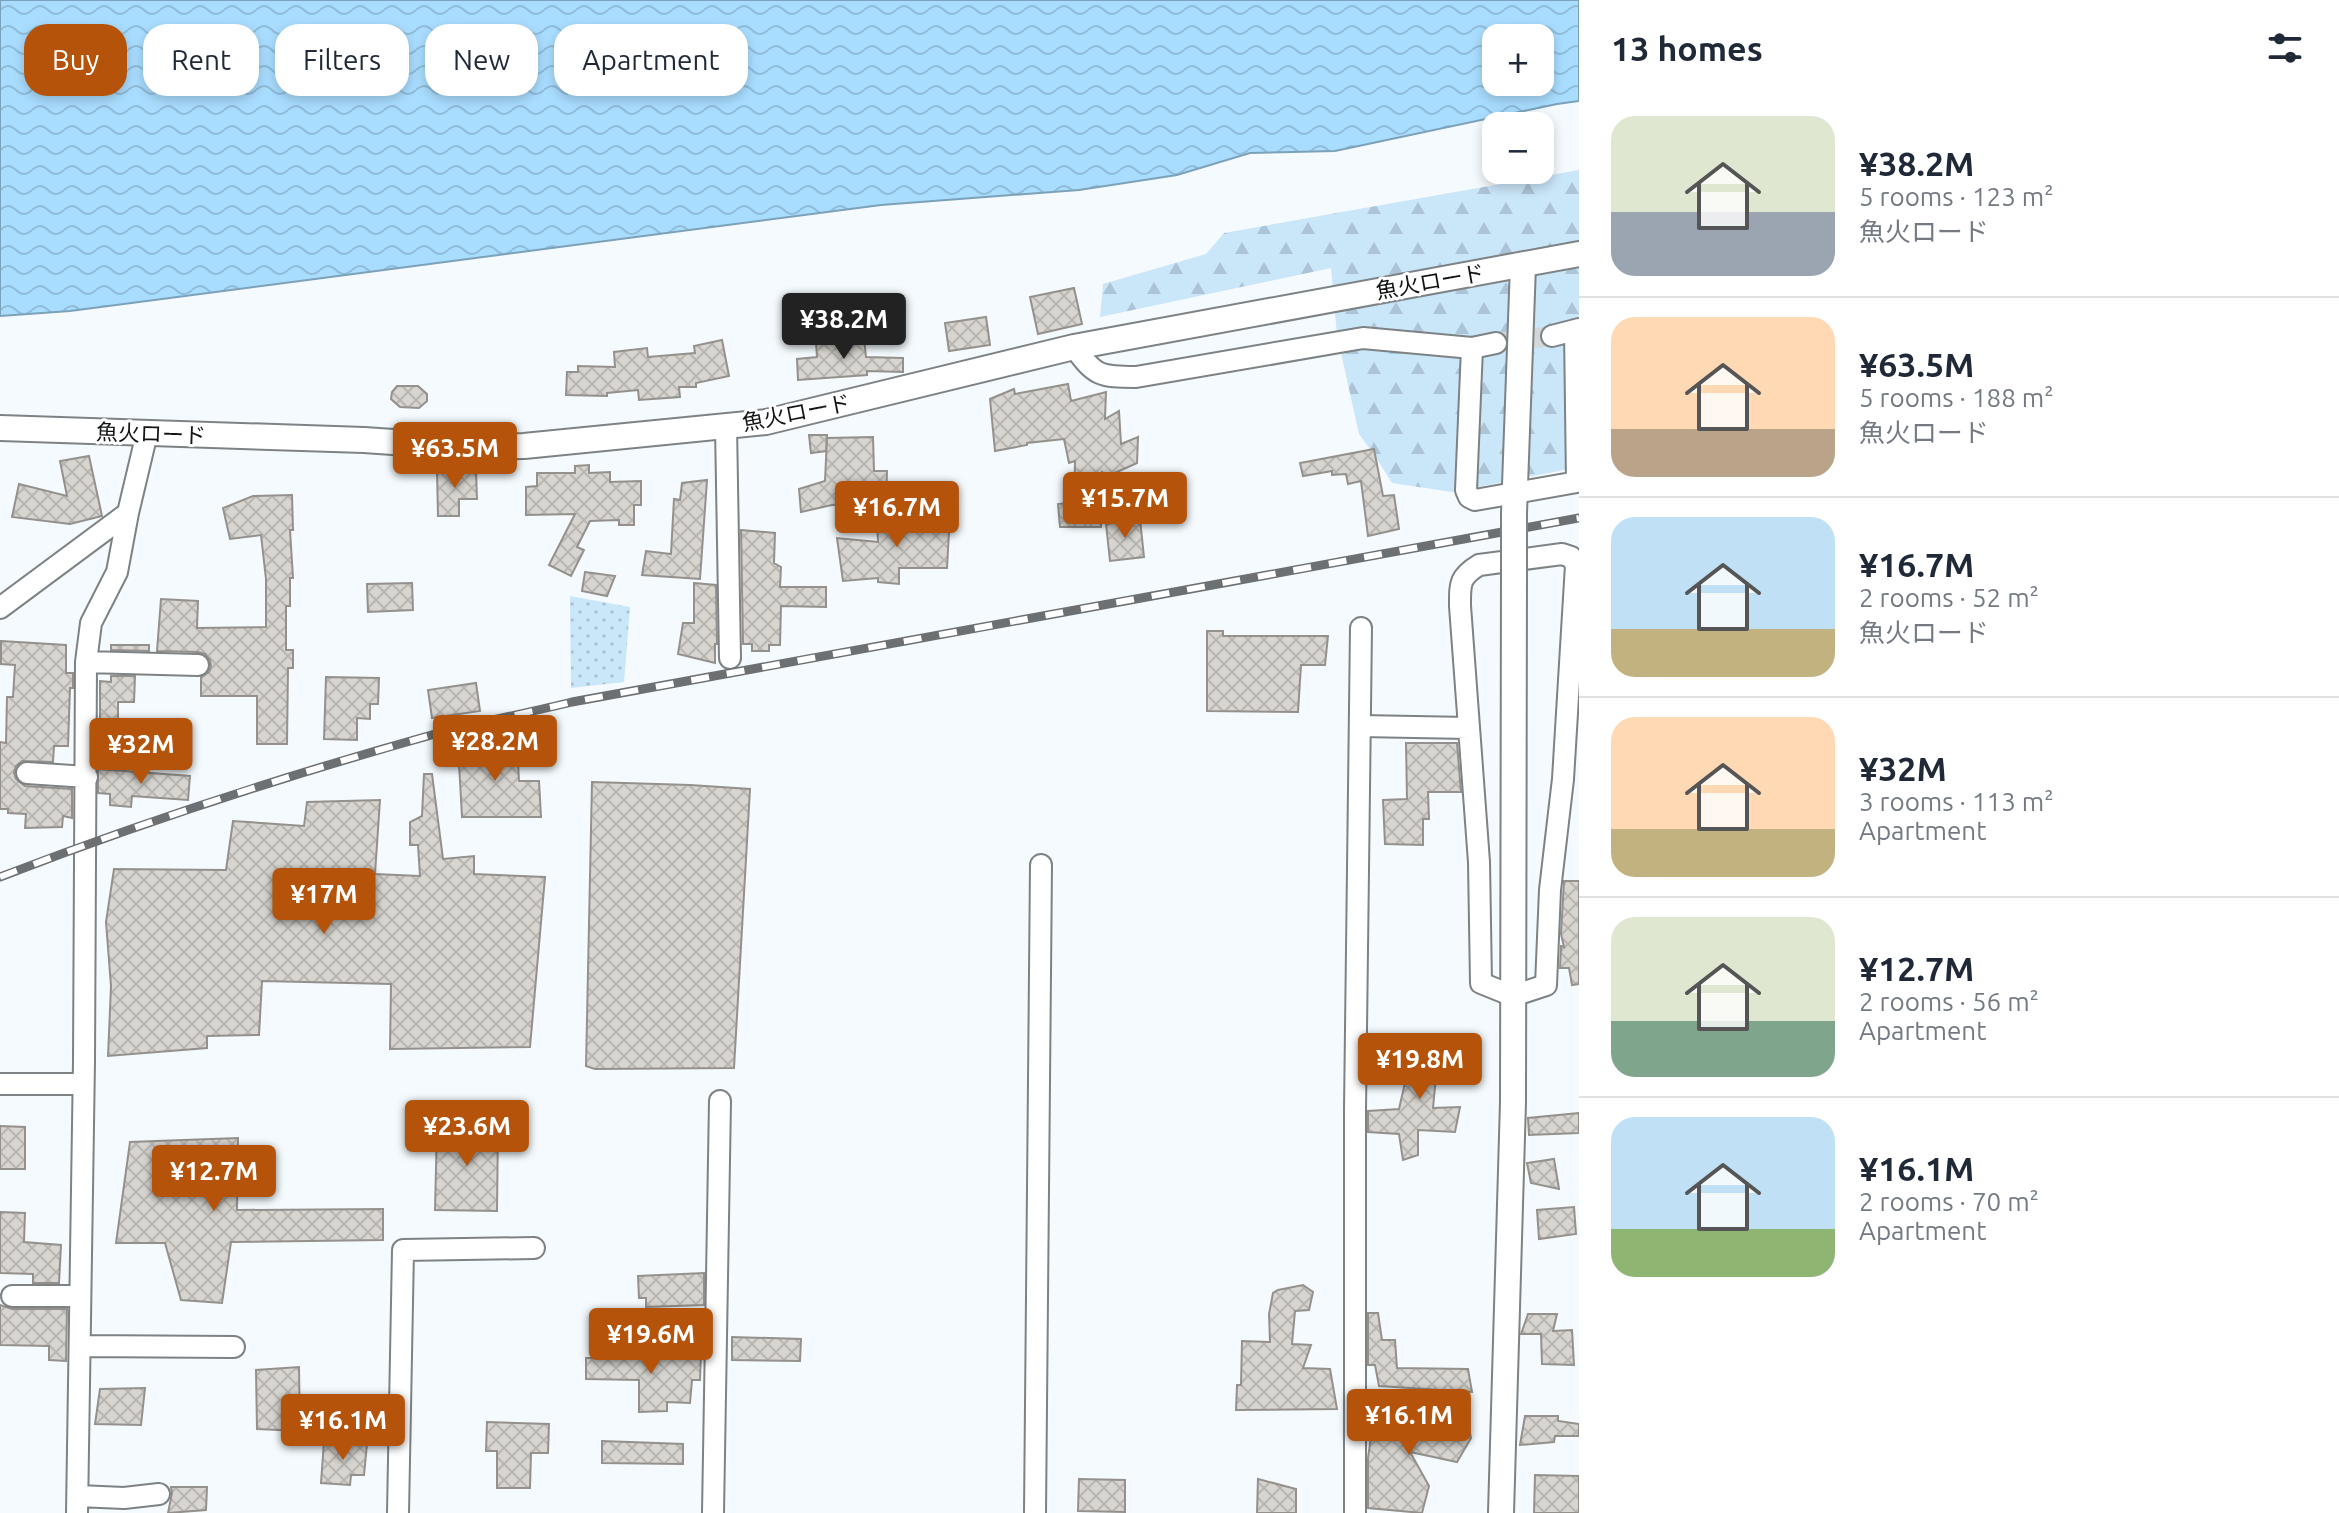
<!DOCTYPE html>
<html lang="en">
<head>
<meta charset="utf-8">
<style>
	body { margin:0; font-family:Ubuntu,"Noto Sans JP",sans-serif; background:#f2f2f3; color:#1f2937; height:100vh; display:flex; flex-direction:column; font-size:30px; white-space:nowrap }
	* { box-sizing:border-box; margin:0 }
	p { font-size:26px; color:#747a83 }
	.icon { flex:none; width:44px; height:44px; fill:none; stroke:currentColor; stroke-width:2; stroke-linecap:round; stroke-linejoin:round }
	.map { position:relative; flex:1; overflow:hidden }
	.sheet { display:flex; flex-direction:column; background:#fff; width:760px }
	.sheet>* { flex:none }
	.guide { position:absolute; left:24px; top:24px; width:760px; height:72px; display:flex; gap:16px }
	.fabs { position:absolute; left:1482px; top:24px; display:grid; gap:16px }
	.fabs a { display:grid; place-items:center; width:72px; height:72px; border-radius:16px; background:#fff; box-shadow:0 4px 12px #0003; font-size:40px }
	.price { position:absolute; translate:-50% -68px; padding:0 18px; border-radius:8px; background:#b45309; color:#fff; font-size:26px; line-height:52px; filter:drop-shadow(0 2px 4px #0008) }
	.price::after { content:''; position:absolute; left:50%; top:48px; width:24px; height:18px; margin-left:-12px; background:inherit; clip-path:polygon(0 0,100% 0,50% 100%) }
	.price.current { background:#222; color:#fff }
	ul { padding:0; list-style:none }
	li { display:flex; align-items:center; gap:24px; height:200px; padding:0 32px }
	li+li { border-top:2px solid #e0e1e3 }
	li span { display:grid; place-items:center; flex:none; width:224px; height:160px; border-radius:24px; color:#555 }
	li>.icon { margin-inline-start:auto }
	span .icon { width:96px; height:96px; fill:#fffc; stroke-width:1 }
	li b { font-size:34px }
	h2 { display:flex; justify-content:space-between; align-items:center; height:96px; padding:0 32px; font-size:34px }
	.chip { padding:0 28px; border-radius:24px; background:#fff; box-shadow:0 4px 12px #0003; font-size:28px; line-height:72px }
	.chip.current { background:#b45309; color:#fff }
	main { display:flex; flex:1; min-height:0 }
	.map>svg:first-child { display:block }
</style>
</head>
<body>
<main>
<div class="map">
<svg width="1579" height="1513" viewBox="0 0 1579 1513">
	<defs>
		<pattern id="grass-dots" width="8" height="8" patternUnits="userSpaceOnUse" patternTransform="scale(2)"><rect width="8" height="8" fill="#cae6f9"/><path d="M2 2h.1M6 6h.1" fill="none" stroke="#acc4d5" stroke-width="1.8" stroke-linecap="round"/></pattern>
		<pattern id="forest-firs" width="22" height="20" patternUnits="userSpaceOnUse" patternTransform="scale(2)"><rect width="22" height="20" fill="#cae6f9"/><path d="M5 1l3.5 6h-7zM16 11l3.5 6h-7z" fill="#acc4d5"/></pattern>
		<pattern id="water-waves" width="16" height="10" patternUnits="userSpaceOnUse" patternTransform="scale(2)"><rect width="16" height="10" fill="#a9ddff"/><path d="M0 5q4-4 8 0t8 0" fill="none" stroke="#90bdda"/></pattern>
		<pattern id="building-cross-hatch" width="8" height="8" patternUnits="userSpaceOnUse" patternTransform="scale(2)"><rect width="8" height="8" fill="#d8d5d0"/><path d="M0 0l8 8M0 8l8-8" fill="none" stroke="#b8b6b2"/></pattern>
	</defs>
	<rect width="100%" height="100%" fill="#f4fafd"/>
	<!-- grass -->
	<path fill="url(#grass-dots)" d="M570,596L630,607L624,682L571,688Z"/>
	<!-- forest -->
	<path fill="url(#forest-firs)" d="M1579,170V467L1452,492L1392,483L1375,456L1359,434L1337,335L1331,268L1100,317L1103,284L1206,254L1224,233Z"/>
	<!-- water -->
	<path fill="url(#water-waves)" stroke="#7ca1b9" stroke-width="2" fill-rule="evenodd" d="M0,0H1579V101L1557,104L1335,151L1250,153L1177,175L1079,190L881,205L70,311L0,316ZM1496,38H1540V82H1496Z"/>
	<!-- building -->
	<path fill="url(#building-cross-hatch)" stroke="#94918d" stroke-width="2" d="M1074,288L1082,324L1038,334L1030,297Z
		M986,317L990,345L949,351L945,323Z
		M864,338L866,357L903,358V372L867,371V375L798,380L797,359L817,357L816,343Z
		M722,340L729,376L696,383V387H679L680,397L639,400L638,390L607,393V396L566,395L567,372H578V366L615,367L614,352L647,348L648,357L695,353L694,346Z
		M1068,384L1071,401L1106,392L1105,419L1119,411L1121,444L1138,437L1137,463L1108,476L1102,472L1101,527H1060L1058,504L1074,502L1075,461L1069,463L1064,439L1027,443V445L995,451L990,399L1014,389L1015,394Z
		M397,386H418L427,394V401L419,408L400,407L391,399L392,392Z
		M809,435H827L826,451L811,453Z
		M873,437L874,471H887L886,503L832,505L801,512L799,489L825,481L827,438Z
		M1374,449L1383,496L1394,495L1399,529L1368,536L1361,481L1348,484L1346,474L1332,475V471L1303,476L1300,463Z
		M89,456L102,516L70,524L12,517L19,484L67,496L60,461Z
		M589,465V473L610,472V482L641,481V505H634V525H619V520L590,521L577,547L584,550L571,576L549,565L575,514L526,515V487L537,486V473H575V466Z
		M476,470L477,499H459V516H438L437,471Z
		M707,480L700,579L642,575L646,551L671,554L674,499L680,500L682,483Z
		M292,495L293,530H290L293,578H290V606H286V650H293V668H288L287,744H257V696H201V677L209,672L211,666L210,660L205,654L198,652L157,651L161,599L198,601L197,628L266,627V579L261,535L230,539L223,508L253,496Z
		M950,514L947,568H899V584L878,582V578L843,581L837,538L878,542L877,520L898,516V518Z
		M1140,519L1144,557L1110,561L1106,524Z
		M741,530L775,533L774,563L781,567L780,587H826V607L781,606L780,645H769V651H752V644H743Z
		M585,572L615,576L607,596L582,591Z
		M412,583L413,610L368,612L367,584Z
		M694,583L716,585L717,644H715V663L678,654L683,623H694Z
		M1207,631H1223V636H1328L1325,665H1301L1298,712L1207,711Z
		M1,641L66,645V673H73V688H70L68,746H54L53,762L22,761L16,766L14,773L16,779L25,786L72,789V818L63,816L62,827L25,828L26,814L8,813V809H0V742L6,743L7,697H13L15,665L1,664Z
		M111,645H149V651L111,650Z
		M111,676H135L134,702H118V729H100V681L111,682Z
		M326,677L379,678L378,704H370V719L357,718V740L324,739Z
		M476,683L480,711L432,718L428,690Z
		M517,743L519,781H539L541,817H462L458,746Z
		M1406,743H1457L1461,792H1428L1429,819H1423V845L1385,844L1383,800L1407,799Z
		M98,769L190,776L188,800L132,796L131,807L110,805V794L98,793Z
		M424,774H432L443,859L474,856V874L545,877L530,1047L390,1049L391,984L262,981L259,1035L207,1036V1048L108,1056L111,986L106,922L114,869L226,870L233,821L304,826L307,802L380,800L375,874L420,876L418,845H410V822L422,816Z
		M592,782L690,785L750,789L734,1068L595,1069L586,1066Z
		M1564,881H1579V984L1572,985L1569,968H1560L1561,946L1564,947L1561,934Z
		M1433,1050L1460,1053L1462,1078L1436,1076L1433,1108L1460,1107L1455,1132L1418,1130V1155L1403,1160L1399,1134L1368,1132V1111L1399,1109L1406,1078L1404,1062L1414,1061V1051Z
		M1579,1113V1133L1529,1135L1528,1118Z
		M437,1124L498,1126L497,1211L435,1210Z
		M0,1126L25,1127V1169H0Z
		M238,1138L237,1210L383,1209V1240L231,1242L222,1303L181,1300L165,1243H116L130,1142Z
		M1554,1159L1559,1189L1531,1183L1527,1163Z
		M1574,1207L1576,1234L1539,1239L1537,1210Z
		M0,1212L25,1213L24,1242L61,1245L59,1283H33V1274L0,1273Z
		M704,1273V1305L646,1307V1298H639L638,1276Z
		M1303,1285L1313,1292L1309,1310L1295,1311L1292,1344L1311,1345L1303,1368L1330,1369L1337,1409L1236,1410L1237,1385H1241L1242,1341L1270,1342L1269,1314L1273,1293L1278,1290Z
		M0,1305L12,1309H67L66,1361L49,1360V1346L0,1345Z
		M1368,1313H1378L1382,1340H1395L1397,1368L1468,1369L1472,1392L1379,1386L1375,1365H1368Z
		M1528,1314H1557L1553,1331L1572,1330L1574,1365L1542,1364L1541,1334H1521Z
		M732,1337L801,1339L800,1361L732,1360Z
		M617,1353H701L700,1380H692L690,1403L667,1402V1411L639,1412V1380L586,1379V1358H617Z
		M299,1367L300,1431L257,1429L256,1370Z
		M145,1388L141,1425L95,1424L100,1389Z
		M1374,1415L1467,1418L1471,1438L1457,1462L1410,1452L1429,1486L1422,1513L1368,1508V1458Z
		M1525,1416H1558V1421L1579,1424V1436H1555L1554,1442L1520,1445Z
		M487,1422L549,1424L548,1453H531L530,1488H497V1451H486Z
		M324,1441L367,1444L364,1475H351L350,1485L321,1483Z
		M602,1441L683,1444V1464L602,1463Z
		M1535,1475L1579,1476V1513H1534Z
		M1079,1479L1125,1480V1512L1078,1511Z
		M1258,1479L1296,1489V1513H1257Z
		M171,1487H207L206,1510L168,1513L172,1493Z"/>
	<g fill="none" stroke-linecap="round" stroke-linejoin="round">
		<!-- minor-tunnel -->
		<path stroke="#d2d8da" stroke-width="20" stroke-dasharray="20 10" stroke-linecap="butt" d="M1496,343L1552,336"/>
		<defs>
			<path id="minor" d="M1552,336L1579,329
				M1074,347C1095,376 1100,377 1136,377L1363,338L1472,348L1496,343
				M1472,348L1466,490L1469,497L1475,500L1577,482L1575,330
				M726,426L730,658
				M1562,554L1571,557L1576,565L1563,779L1550,890L1546,985L1513,996L1481,983L1479,862L1460,606C1460,584 1459,577 1479,565Z
				M0,608L128,513L147,433
				M86,662L198,665
				M1360,726L1469,728
				M27,773L87,777
				M0,1084H83
				M12,1296H80
				M80,1346L234,1347
				M78,1496L124,1498L159,1494
				M77,1513L84,1061L86,662L91,623L117,572L128,513
				M398,1513L403,1250L534,1248
				M713,1513L720,1101
				M1035,1513L1041,865
				M1355,1513V1110L1361,628"/>
			<path id="tertiary" d="M0,428L364,440L465,447L524,446L766,422L1074,347L1579,254
				M1514,513L1523,265
				M1501,1513L1513,1102L1514,573"/>
		</defs>
		<!-- minor casing -->
		<use href="#minor" stroke="#7d8285" stroke-width="24"/>
		<!-- tertiary casing -->
		<use href="#tertiary" stroke="#7d8285" stroke-width="28"/>
		<!-- minor -->
		<use href="#minor" stroke="#fff" stroke-width="20"/>
		<!-- tertiary -->
		<use href="#tertiary" stroke="#fff" stroke-width="24"/>
		<defs>
			<path id="rail" d="M0,877C143,822 288,775 435,734C480,722 527,713 572,702L1579,518"/>
		</defs>
		<!-- rail casing -->
		<use href="#rail" stroke="#6d7072" stroke-width="9"/>
		<!-- rail -->
		<use href="#rail" stroke="#fff" stroke-width="6" stroke-dasharray="18" stroke-linecap="butt"/>
		<defs>
			<path id="tertiary-bridge" d="M1514,573V513"/>
		</defs>
		<!-- tertiary-bridge casing -->
		<use href="#tertiary-bridge" stroke="#7d8285" stroke-width="28" stroke-linecap="butt"/>
		<!-- tertiary-bridge -->
		<use href="#tertiary-bridge" stroke="#fff" stroke-width="24"/>
	</g>
	<g text-anchor="middle" dominant-baseline="central" stroke-width="6" stroke-linejoin="round" paint-order="stroke">
		<!-- street labels -->
		<g font-size="22" fill="#121415" stroke="#fff">
			<text transform="translate(1430 281) rotate(-10)">魚火ロード</text>
			<text transform="translate(796 412) rotate(-11)">魚火ロード</text>
			<text transform="translate(151 433) rotate(2)">魚火ロード</text>
		</g>
	</g>
</svg>
<div class="fabs">
<a>+</a>
<a>−</a>
</div>
<b class="price current" style="left:844px;top:361px">¥38.2M</b>
<b class="price" style="left:455px;top:490px">¥63.5M</b>
<b class="price" style="left:1125px;top:540px">¥15.7M</b>
<b class="price" style="left:897px;top:549px">¥16.7M</b>
<b class="price" style="left:495px;top:783px">¥28.2M</b>
<b class="price" style="left:141px;top:786px">¥32M</b>
<b class="price" style="left:324px;top:936px">¥17M</b>
<b class="price" style="left:1420px;top:1101px">¥19.8M</b>
<b class="price" style="left:467px;top:1168px">¥23.6M</b>
<b class="price" style="left:214px;top:1213px">¥12.7M</b>
<b class="price" style="left:651px;top:1376px">¥19.6M</b>
<b class="price" style="left:1409px;top:1457px">¥16.1M</b>
<b class="price" style="left:343px;top:1462px">¥16.1M</b>
<div class="guide">
<a class="chip current">Buy</a>
<a class="chip">Rent</a>
<a class="chip">Filters</a>
<a class="chip">New</a>
<a class="chip">Apartment</a>
</div>
</div>
<section class="sheet">
<h2>13 homes<svg class="icon" aria-label="filters" viewBox="0 0 24 24"><path d="M4 7h16M4 17h16"/><circle cx="9" cy="7" r="2"/><circle cx="15" cy="17" r="2"/></svg></h2>
<ul>
<li><span style="background:linear-gradient(#dfe7d0 60%,#9aa5b1 0)"><svg class="icon" aria-label="home" viewBox="0 0 24 24"><path d="M3 11l9-7 9 7M6 9v11h12V9"/></svg></span><div><b>¥38.2M</b><p>5 rooms · 123 m²</p><p>魚火ロード</p></div></li>
<li><span style="background:linear-gradient(#ffd9b3 70%,#b9a48a 0)"><svg class="icon" aria-label="home" viewBox="0 0 24 24"><path d="M3 11l9-7 9 7M6 9v11h12V9"/></svg></span><div><b>¥63.5M</b><p>5 rooms · 188 m²</p><p>魚火ロード</p></div></li>
<li><span style="background:linear-gradient(#bfe0f5 70%,#c2b280 0)"><svg class="icon" aria-label="home" viewBox="0 0 24 24"><path d="M3 11l9-7 9 7M6 9v11h12V9"/></svg></span><div><b>¥16.7M</b><p>2 rooms · 52 m²</p><p>魚火ロード</p></div></li>
<li><span style="background:linear-gradient(#ffd9b3 70%,#c2b280 0)"><svg class="icon" aria-label="home" viewBox="0 0 24 24"><path d="M3 11l9-7 9 7M6 9v11h12V9"/></svg></span><div><b>¥32M</b><p>3 rooms · 113 m²</p><p>Apartment</p></div></li>
<li><span style="background:linear-gradient(#dfe7d0 65%,#7fa58c 0)"><svg class="icon" aria-label="home" viewBox="0 0 24 24"><path d="M3 11l9-7 9 7M6 9v11h12V9"/></svg></span><div><b>¥12.7M</b><p>2 rooms · 56 m²</p><p>Apartment</p></div></li>
<li><span style="background:linear-gradient(#bfe0f5 70%,#8fb573 0)"><svg class="icon" aria-label="home" viewBox="0 0 24 24"><path d="M3 11l9-7 9 7M6 9v11h12V9"/></svg></span><div><b>¥16.1M</b><p>2 rooms · 70 m²</p><p>Apartment</p></div></li>
</ul>
</section>
</main>
</body>
</html>
